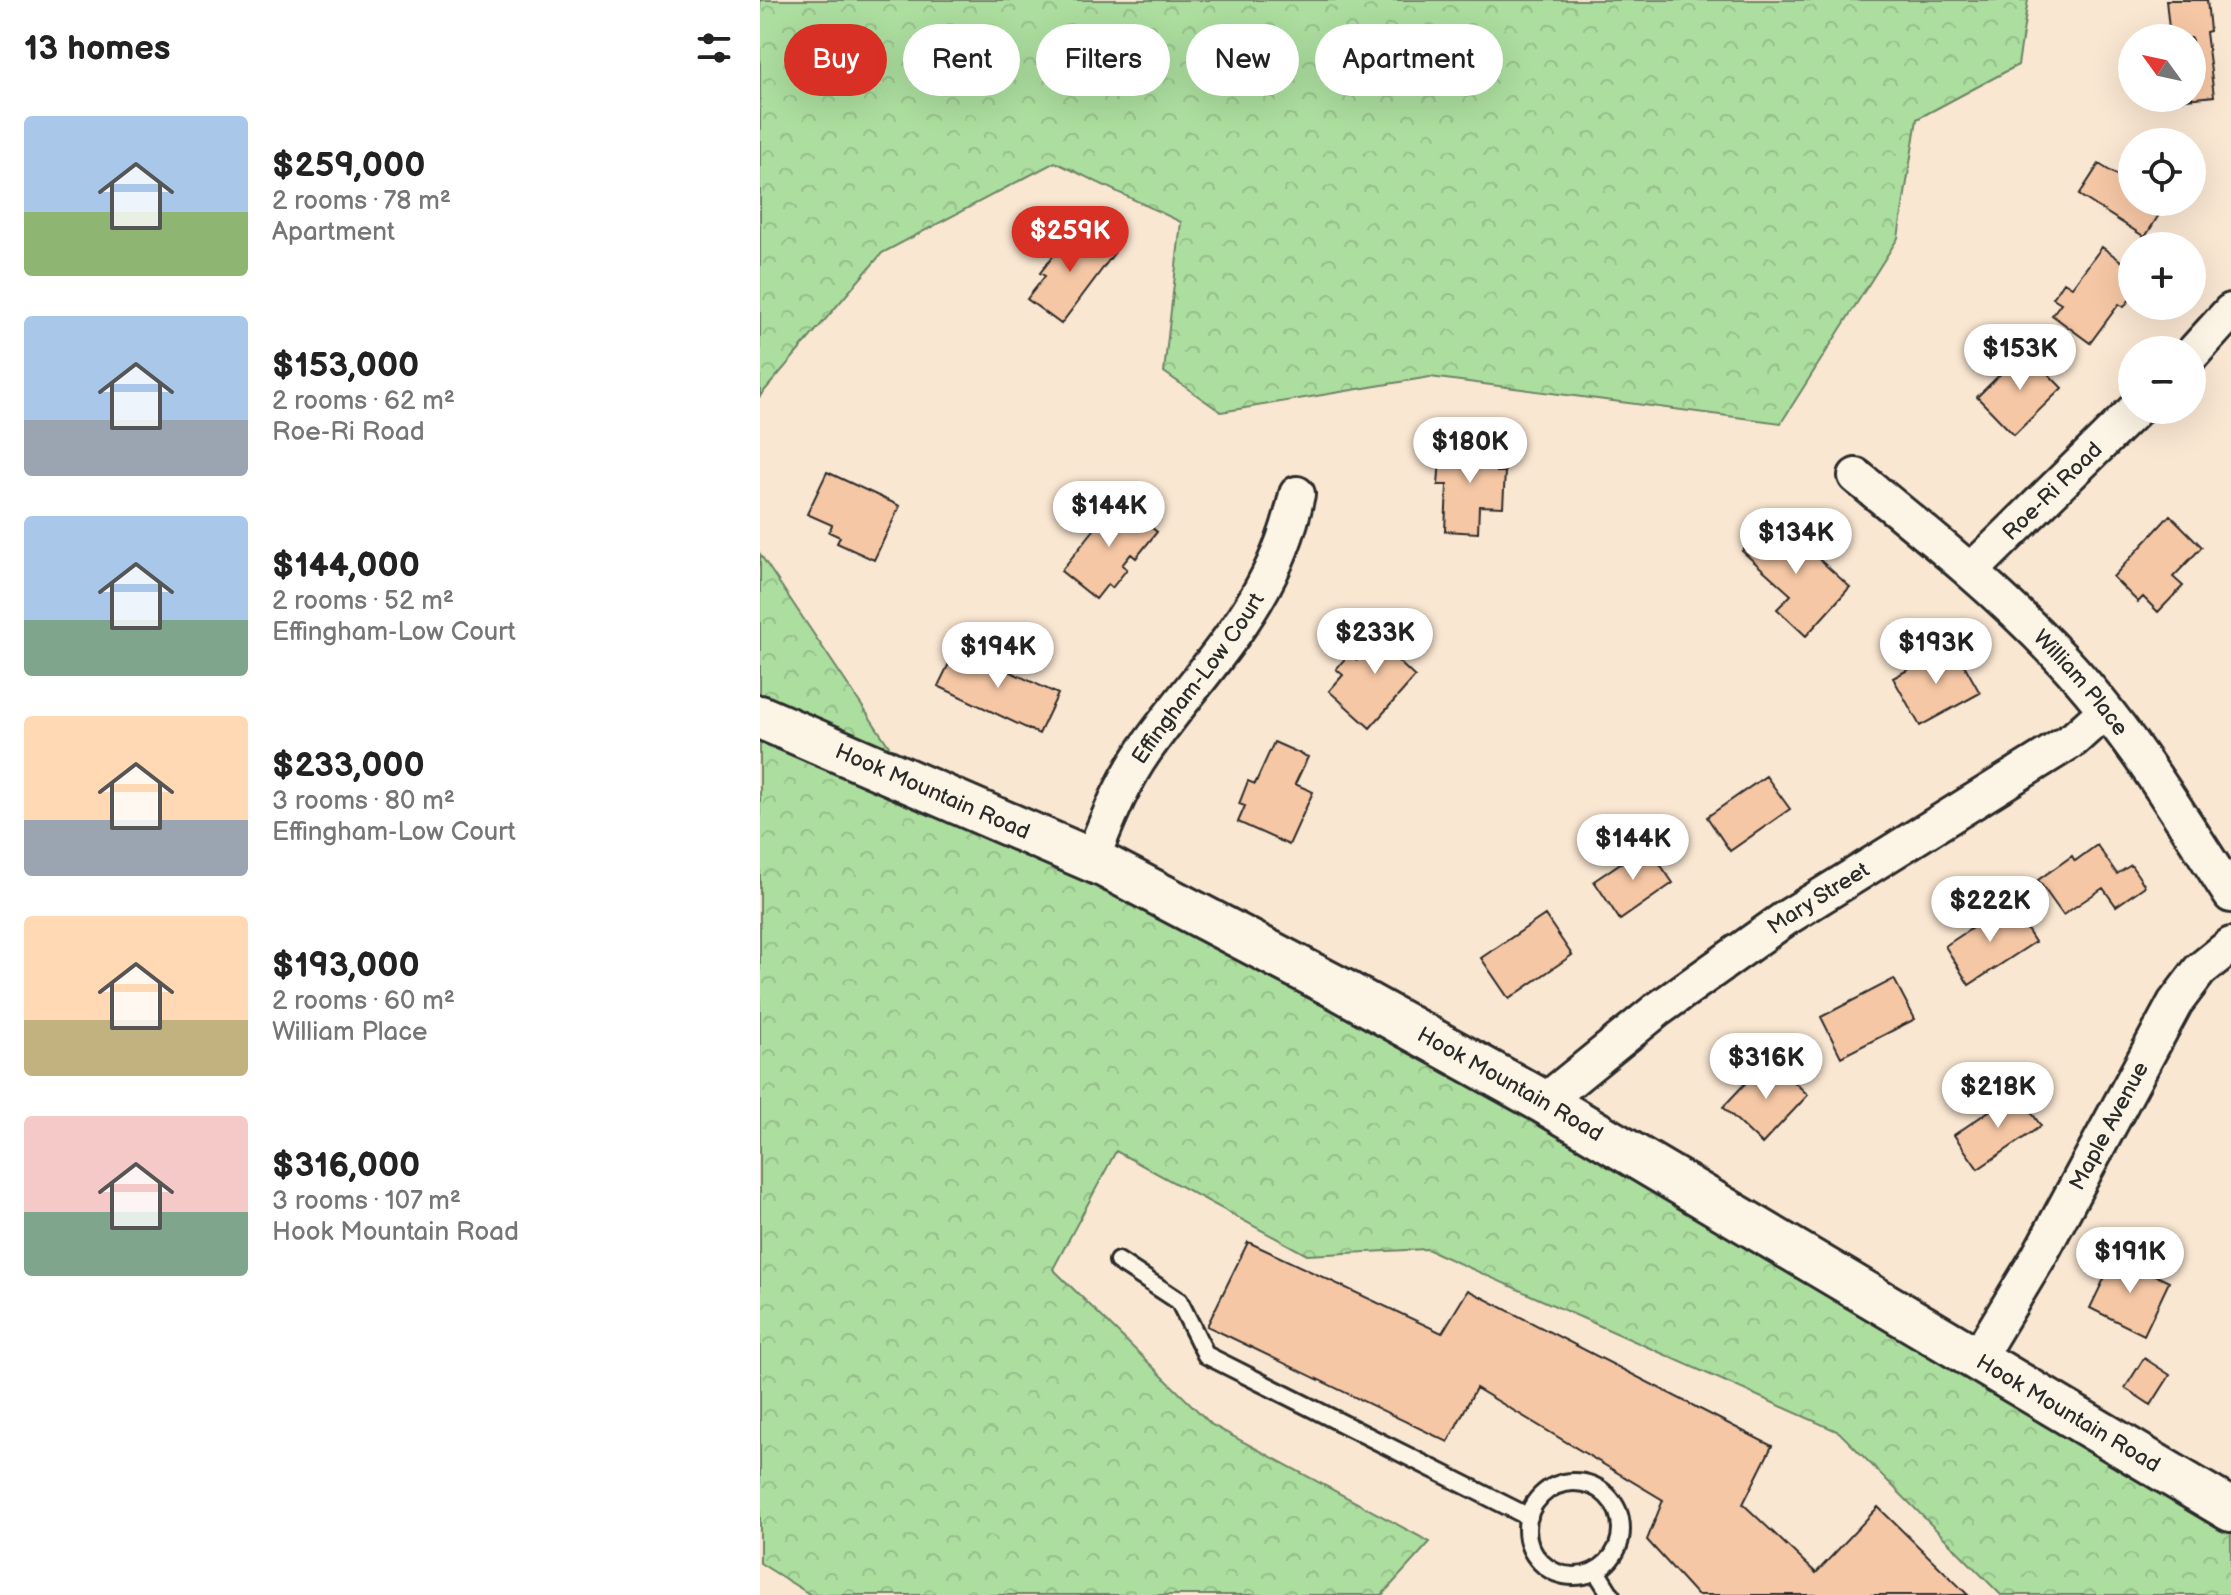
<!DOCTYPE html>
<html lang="en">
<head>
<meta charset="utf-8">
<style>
	body { margin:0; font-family:"Balsamiq Sans",sans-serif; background:#f6f6f6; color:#222; height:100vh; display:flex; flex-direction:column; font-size:30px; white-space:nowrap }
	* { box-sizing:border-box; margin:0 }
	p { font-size:26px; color:#767676 }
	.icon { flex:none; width:44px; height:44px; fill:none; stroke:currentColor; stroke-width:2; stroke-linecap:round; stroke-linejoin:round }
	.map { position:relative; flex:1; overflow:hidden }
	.drawer { display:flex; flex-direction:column; background:#fff; width:760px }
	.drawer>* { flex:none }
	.banner { position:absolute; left:24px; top:24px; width:760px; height:72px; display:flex; gap:16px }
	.needle { width:52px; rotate:303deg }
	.buttons { position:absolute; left:1358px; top:24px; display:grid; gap:16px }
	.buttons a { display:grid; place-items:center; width:88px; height:88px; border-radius:50%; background:#fff; box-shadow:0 8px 32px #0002; font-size:40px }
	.price { position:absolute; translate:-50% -68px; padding:0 18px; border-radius:28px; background:#fff; color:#222; font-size:26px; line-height:52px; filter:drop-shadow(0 2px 4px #0008) }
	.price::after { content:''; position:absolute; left:50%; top:48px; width:24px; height:18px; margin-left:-12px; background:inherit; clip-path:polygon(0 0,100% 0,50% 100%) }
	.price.current { background:#d93025; color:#fff }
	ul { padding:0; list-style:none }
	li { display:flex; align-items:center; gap:24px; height:200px; padding:0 24px }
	li span { display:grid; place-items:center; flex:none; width:224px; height:160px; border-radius:8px; color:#555 }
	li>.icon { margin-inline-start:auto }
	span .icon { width:96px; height:96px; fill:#fffc; stroke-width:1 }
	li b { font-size:34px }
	h2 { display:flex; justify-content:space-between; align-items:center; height:96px; padding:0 24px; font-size:34px }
	.pill { padding:0 28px; border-radius:36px; background:#fff; box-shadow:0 8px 32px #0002; font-size:28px; line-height:72px }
	.pill.current { background:#d93025; color:#fff }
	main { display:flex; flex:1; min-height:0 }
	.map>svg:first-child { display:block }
</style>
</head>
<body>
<main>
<section class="drawer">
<h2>13 homes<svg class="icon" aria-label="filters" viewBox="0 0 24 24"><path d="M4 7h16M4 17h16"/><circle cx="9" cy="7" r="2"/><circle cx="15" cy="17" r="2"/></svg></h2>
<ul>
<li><span style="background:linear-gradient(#a9c7e8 60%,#8fb573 0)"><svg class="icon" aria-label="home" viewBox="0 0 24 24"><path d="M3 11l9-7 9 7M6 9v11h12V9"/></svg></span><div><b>$259,000</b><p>2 rooms · 78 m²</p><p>Apartment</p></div></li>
<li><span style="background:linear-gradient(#a9c7e8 65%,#9aa5b1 0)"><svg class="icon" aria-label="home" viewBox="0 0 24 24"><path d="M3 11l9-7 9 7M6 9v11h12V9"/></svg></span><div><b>$153,000</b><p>2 rooms · 62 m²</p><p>Roe-Ri Road</p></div></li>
<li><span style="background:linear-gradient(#a9c7e8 65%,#7fa58c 0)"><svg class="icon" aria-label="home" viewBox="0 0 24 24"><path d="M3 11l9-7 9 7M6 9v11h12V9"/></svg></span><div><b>$144,000</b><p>2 rooms · 52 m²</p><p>Effingham-Low Court</p></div></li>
<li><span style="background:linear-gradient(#ffd9b3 65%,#9aa5b1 0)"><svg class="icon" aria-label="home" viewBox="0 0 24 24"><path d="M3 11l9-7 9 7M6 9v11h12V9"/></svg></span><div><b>$233,000</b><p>3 rooms · 80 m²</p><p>Effingham-Low Court</p></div></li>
<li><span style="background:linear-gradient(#ffd9b3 65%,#c2b280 0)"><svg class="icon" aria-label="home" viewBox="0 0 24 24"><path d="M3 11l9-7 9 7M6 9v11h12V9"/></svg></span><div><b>$193,000</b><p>2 rooms · 60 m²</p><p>William Place</p></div></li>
<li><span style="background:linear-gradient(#f6c9c9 60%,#7fa58c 0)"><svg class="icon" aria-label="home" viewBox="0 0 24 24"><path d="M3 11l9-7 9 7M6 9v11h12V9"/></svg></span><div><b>$316,000</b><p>3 rooms · 107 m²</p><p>Hook Mountain Road</p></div></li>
</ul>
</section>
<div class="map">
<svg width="1471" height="1595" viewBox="0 0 1471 1595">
	<defs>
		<pattern id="forest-crowns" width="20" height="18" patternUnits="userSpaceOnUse" patternTransform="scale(2)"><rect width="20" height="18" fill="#acde9f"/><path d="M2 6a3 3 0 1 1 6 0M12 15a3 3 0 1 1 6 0" fill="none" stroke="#94bf89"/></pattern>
	</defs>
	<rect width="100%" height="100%" fill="#fae7d2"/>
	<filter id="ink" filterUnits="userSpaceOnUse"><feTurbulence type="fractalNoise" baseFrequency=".0125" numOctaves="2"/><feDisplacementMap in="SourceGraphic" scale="16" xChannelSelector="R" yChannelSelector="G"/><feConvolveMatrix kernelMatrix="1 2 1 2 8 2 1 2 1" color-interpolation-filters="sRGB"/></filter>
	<g filter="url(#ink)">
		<!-- forest -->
		<path fill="url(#forest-crowns)" stroke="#6c8465" stroke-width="2" d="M0,0H1268L1258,65L1157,119L1138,238L1021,423L670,377L461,412L404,372L421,222L295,162L122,253L0,396Z
			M0,554L161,794L568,978L1471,1500V1595H1241L1079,1432L667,1249L547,1255L356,1151L293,1269L452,1425L670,1542L622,1595H51L0,1563Z"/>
		<!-- building -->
		<path fill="#f6c7a5" stroke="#2b2b2b" stroke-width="2" d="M1406,0H1447L1450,31L1446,32L1454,96L1417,100L1432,98V38H1410Z
			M1339,164L1372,185V202H1407L1385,237L1319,195Z
			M318,224L355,252L301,324L267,299L285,276L280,273Z
			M1342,247L1372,269V296L1364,307L1359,304L1330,343L1292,315L1301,303L1293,298L1304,282L1312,287Z
			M1265,350L1302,388L1254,435L1217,397Z
			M690,443L738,446L737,472H745L743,507L719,506L718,533L685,531L687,485H678L680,459H689Z
			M67,472L140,506L114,560L77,543L80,537L69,532L72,525L47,514Z
			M354,497L397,532L376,558L371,554L362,565L367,569L352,588L348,584L336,599L301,571L337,526L333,523Z
			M1410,515L1442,547L1413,577L1423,586L1398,612L1383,597L1378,602L1353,577Z
			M1012,517L1090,587L1046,636L1017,609L1031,595L982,551Z
			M632,620L656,641L638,661L655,677L610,728L569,691L583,675L576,669L589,654L597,660Z
			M1193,645L1220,693L1160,726L1133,678Z
			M197,647L298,694L279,734L178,686Z
			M514,742L548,757L535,784L553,792L529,845L478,822L485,806L479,804L488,781L495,784Z
			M1006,776L1030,809L970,851L947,817Z
			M887,845L913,883L860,920L834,881Z
			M1337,845L1357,874L1371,865L1385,886L1356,906L1343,888L1303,915L1278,880L1312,856L1315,861Z
			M1250,903L1275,942L1209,985L1185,946Z
			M785,915L812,955L749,999L721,958Z
			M1134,979L1155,1019L1081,1057L1061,1017Z
			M1009,1058L1048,1095L1002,1144L963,1107Z
			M1257,1092L1281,1126L1218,1169L1194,1135Z
			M488,1242L682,1333L708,1290L1012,1446L983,1504L1056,1573L1118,1507L1208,1595H937L887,1540L903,1500L716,1388L688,1442L447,1326Z
			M1355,1256L1409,1282L1384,1335L1330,1308Z
			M1384,1358L1410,1375L1391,1405L1365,1388Z"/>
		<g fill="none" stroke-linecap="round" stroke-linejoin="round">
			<defs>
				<path id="service" d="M358,1261L419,1301L446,1355L769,1517
					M767 1529a47 47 0 1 1 94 0a47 47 0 1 1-94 0Z
					M836,1571L851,1595"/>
				<g id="minor">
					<path d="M1432,354L1471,311"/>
					<path id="s1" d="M1096,476C1167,534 1238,591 1301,658C1368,729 1418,813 1471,895"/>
					<path id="s2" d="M1211,571L1375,410"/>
					<path id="s3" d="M331,860C347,822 361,784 385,750C447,662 514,605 537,494"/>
					<path id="s4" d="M784,1102L897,1010L1026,918L1314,739L1345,711"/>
					<path id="s5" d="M1217,1359L1279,1256L1415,1003L1440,970L1471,945"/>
				</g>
				<g id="tertiary">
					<path id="s6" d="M0,717L345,866L580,989L784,1102L1471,1510"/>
				</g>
			</defs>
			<!-- service casing -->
			<use href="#service" stroke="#2b2b2b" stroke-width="22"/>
			<!-- minor casing -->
			<use href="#minor" stroke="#2b2b2b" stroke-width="40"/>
			<!-- tertiary casing -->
			<use href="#tertiary" stroke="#2b2b2b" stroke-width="48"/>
			<!-- service -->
			<use href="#service" stroke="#fcf5e5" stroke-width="16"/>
			<!-- minor -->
			<use href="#minor" stroke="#fcf5e5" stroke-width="34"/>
			<!-- tertiary -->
			<use href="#tertiary" stroke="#fcf5e5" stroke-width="42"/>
		</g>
	</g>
	<g text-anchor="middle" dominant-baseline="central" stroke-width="7" stroke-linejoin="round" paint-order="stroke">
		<!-- street labels -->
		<g font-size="22" fill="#2b2b2b" stroke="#fcf5e5">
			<text stroke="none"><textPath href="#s2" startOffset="114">Roe-Ri Road</textPath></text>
			<text stroke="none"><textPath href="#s3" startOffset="212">Effingham-Low Court</textPath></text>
			<text stroke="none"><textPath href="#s1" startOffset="306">William Place</textPath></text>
			<text stroke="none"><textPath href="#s6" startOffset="188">Hook Mountain Road</textPath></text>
			<text stroke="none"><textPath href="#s4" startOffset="342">Mary Street</textPath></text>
			<text stroke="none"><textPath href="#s6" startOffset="836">Hook Mountain Road</textPath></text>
			<text stroke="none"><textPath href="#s5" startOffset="268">Maple Avenue</textPath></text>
			<text stroke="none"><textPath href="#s6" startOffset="1484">Hook Mountain Road</textPath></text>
		</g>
	</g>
</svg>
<div class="buttons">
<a><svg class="needle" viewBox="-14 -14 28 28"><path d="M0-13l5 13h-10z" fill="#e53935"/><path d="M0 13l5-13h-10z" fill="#767676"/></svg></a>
<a><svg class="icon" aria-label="locate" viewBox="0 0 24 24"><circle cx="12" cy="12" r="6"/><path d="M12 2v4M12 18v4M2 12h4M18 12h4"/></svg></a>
<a>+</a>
<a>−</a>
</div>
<b class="price current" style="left:310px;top:274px">$259K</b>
<b class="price" style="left:1260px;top:392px">$153K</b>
<b class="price" style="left:710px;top:485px">$180K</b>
<b class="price" style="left:349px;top:549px">$144K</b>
<b class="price" style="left:1036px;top:576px">$134K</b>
<b class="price" style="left:615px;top:676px">$233K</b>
<b class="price" style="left:1176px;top:686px">$193K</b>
<b class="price" style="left:238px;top:690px">$194K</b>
<b class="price" style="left:873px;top:882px">$144K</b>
<b class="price" style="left:1230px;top:944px">$222K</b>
<b class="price" style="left:1006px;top:1101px">$316K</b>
<b class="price" style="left:1238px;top:1130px">$218K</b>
<b class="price" style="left:1370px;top:1295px">$191K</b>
<div class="banner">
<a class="pill current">Buy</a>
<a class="pill">Rent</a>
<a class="pill">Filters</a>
<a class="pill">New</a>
<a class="pill">Apartment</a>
</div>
</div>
</main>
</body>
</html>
